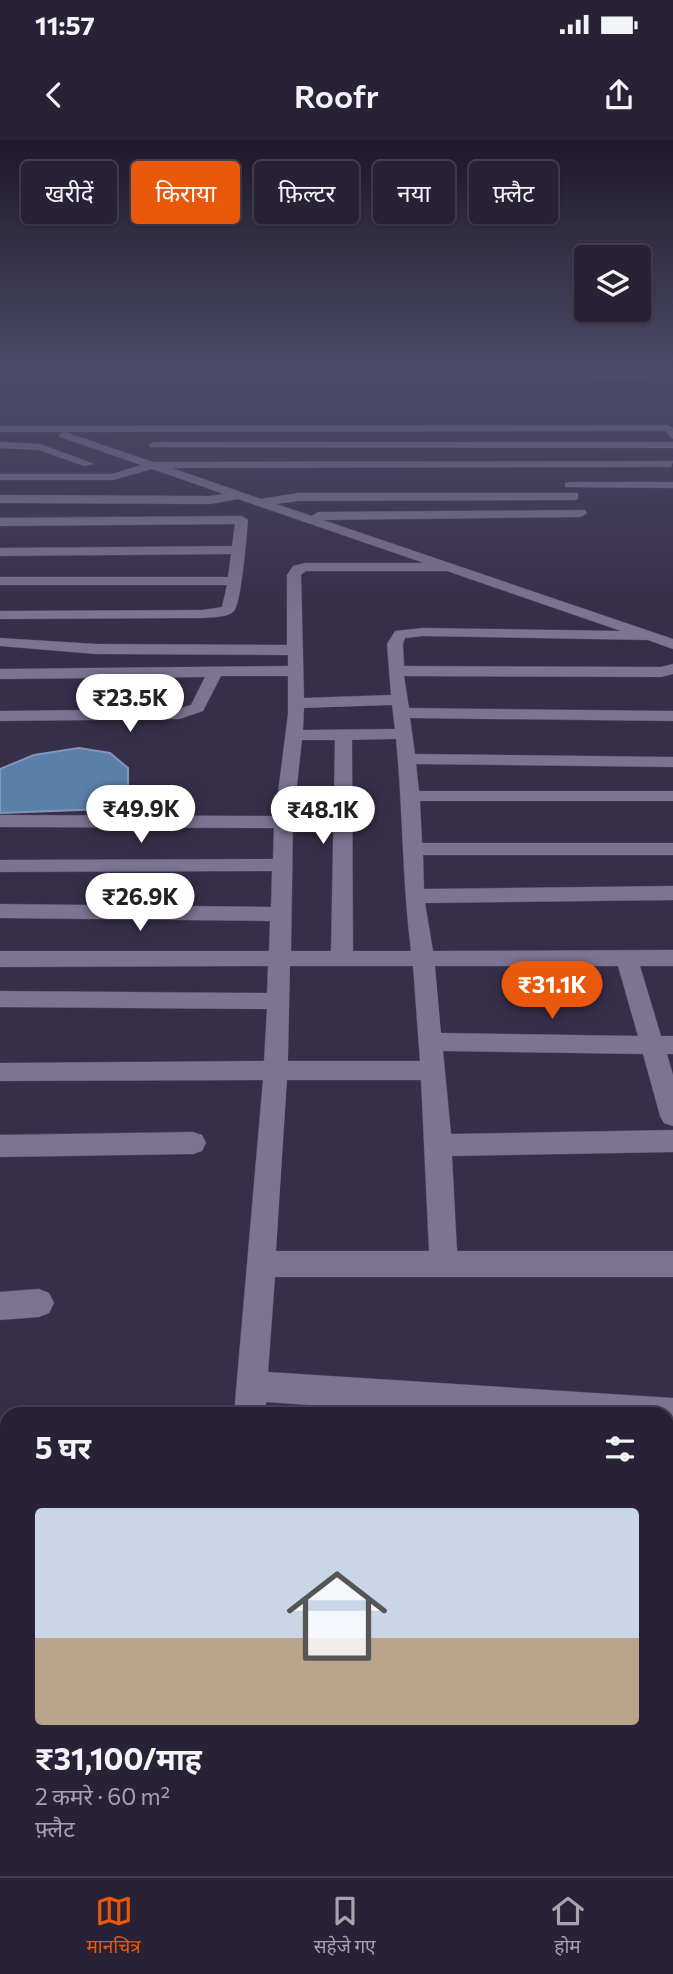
<!DOCTYPE html>
<html lang="hi">
<head>
<meta charset="utf-8">
<style>
	body { margin:0; font-family:Commissioner,"Noto Sans Devanagari",sans-serif; background:#352f42; color:#f1f3f6; height:100vh; display:flex; flex-direction:column; font-size:26px; white-space:nowrap }
	* { box-sizing:border-box; margin:0 }
	p { font-size:23px; color:#a5a4ad }
	.icon { flex:none; width:38px; height:38px; fill:none; stroke:currentColor; stroke-width:2; stroke-linecap:round; stroke-linejoin:round }
	.map { position:relative; flex:1; overflow:hidden }
	.sheet { position:absolute; left:0px; top:1267px; width:674px; height:469px; display:flex; flex-direction:column; background:#292237; border-radius:21px 21px 0 0; box-shadow:0 2px 5px #0004,0 0 0 2px #453f52 }
	.sheet>* { flex:none }
	.hud { position:absolute; left:21px; top:21px; width:632px; height:63px; display:flex; gap:14px }
	.tools { position:absolute; left:574px; top:105px; display:grid; gap:14px }
	.tools a { display:grid; place-items:center; width:77px; height:77px; border-radius:7px; background:#292237; box-shadow:0 2px 5px #0004,0 0 0 2px #453f52; font-size:35px }
	.price { position:absolute; translate:-50% -60px; padding:0 16px; border-radius:24px; background:#fff; color:#222; font-size:23px; line-height:46px; filter:drop-shadow(0 2px 4px #0008) }
	.price::after { content:''; position:absolute; left:50%; top:42px; width:21px; height:16px; margin-left:-10px; background:inherit; clip-path:polygon(0 0,100% 0,50% 100%) }
	.price.selected { background:#ea580c; color:#fff }
	ul { padding:0; list-style:none }
	li { display:grid; align-content:center; gap:14px; height:371px; padding:0 35px }
	li span { display:grid; place-items:center; height:217px; border-radius:7px; color:#555 }
	li>.icon { margin-inline-start:auto }
	span .icon { width:126px; height:126px; fill:#fffc; stroke-width:1 }
	li b { font-size:30px }
	h2 { display:flex; justify-content:space-between; align-items:center; height:84px; padding:0 35px; font-size:30px }
	.pill { padding:0 24px; border-radius:7px; background:#292237; box-shadow:0 2px 5px #0004,0 0 0 2px #453f52; font-size:24px; line-height:63px }
	.pill.selected { background:#ea580c; color:#fff }
	.status { display:flex; justify-content:space-between; align-items:center; height:49px; padding:0 35px; background:#292237; direction:ltr }
	.status svg { height:19px; fill:currentColor }
	header { display:flex; justify-content:space-between; align-items:center; height:91px; padding:0 35px; background:#292237; font-size:32px; font-weight:600 }
	.tab-bar { display:flex; justify-content:space-around; align-items:center; height:98px; border-top:2px solid #453f52; background:#292237; font-size:19px; color:#a5a4ad }
	.tab-bar a { display:grid; justify-items:center; gap:4px }
	.tab-bar .selected { color:#ea580c }
	.map>svg:first-child { display:block }
</style>
</head>
<body>
<div class="status"><b>11:57</b><svg viewBox="0 0 49 12"><path d="M0 12V9h3v3zM5 12V6h3v6zM10 12V3h3v9zM15 12V0h3v12zM26 1h20v11H26zM47 4h2v5h-2z"/></svg></div>
<header><svg class="icon" aria-label="back" viewBox="0 0 24 24"><path d="M15 5l-7 7 7 7"/></svg>Roofr<svg class="icon" aria-label="share" viewBox="0 0 24 24"><path d="M12 15V3M7 8l5-5 5 5M5 13v7h14v-7"/></svg></header>
<div class="map">
<svg width="673" height="1736" viewBox="0 0 673 1736">
	<rect width="100%" height="100%" fill="#372e49"/>
	<!-- water -->
	<path fill="#5a80a9" stroke="#7e97b9" stroke-width="2" d="M79,608L110,613L128,628V654L106,669L0,673V629L34,615Z"/>
	<g fill="none" stroke-linecap="round" stroke-linejoin="round">
		<defs>
			<path id="service" d="M585,231H590L596,235H650L652,231H656L652,238L595,239Z"/>
			<path id="minor" d="M0,231H10L0,241Z
				M668,285L673,288V299L665,291L65,292L153,322L673,321L671,327L172,328L261,359L298,353H578V359L574,360L298,361L276,364L312,376L318,372L585,370L587,373L581,377L323,380L673,499V509L648,500L423,496L405,498L403,504L404,526L661,527L673,524V534L661,537L404,536L409,568L673,571V581L410,578L415,614L673,617V627L416,624L419,651H673V661H420L422,703H673V715H423L424,749L673,746V760L425,763L433,811L673,810V826H640L661,896H673V914H667L673,935V986L664,983L660,976L643,914L443,911L451,994L673,990V1012L452,1016L457,1111H673V1137H275L268,1232L673,1258V1290L667,1289V1274H439L266,1262V1274H234L263,940L0,941V923L264,921L267,869L0,867V851L267,853L268,826L0,827V811H269L270,781L0,778V764L271,767L272,731L0,732V720L273,719L274,688L0,687V675L275,676L288,574V536H221L203,571L179,579L0,581V571L177,569L191,565L205,537L0,539V529L288,526V515L96,514L0,506V498L96,504L287,505V435L293,426L305,423H424L238,359L210,364L0,363V355L210,356L224,354L152,329L113,340H0V334H112L141,325L60,297L59,295L63,292H0V286ZM306,431H447L621,491L423,488L395,491L387,504L391,555L304,558L301,435ZM392,565L395,589L303,590L304,568ZM396,599C403,669 402,740 411,811H353L352,600ZM302,600H335L331,811H291L293,682ZM290,826H413L420,921H288ZM435,826H618L638,896L441,893ZM287,940H421L429,1111H276Z
				M0,302L40,304L94,324L84,326L39,310L0,308Z
				M154,302H673V308L150,307L149,305Z
				M569,342H673V348L565,347V343Z
				M242,376L248,380C247,394 241,465 234,471C227,478 212,477 202,478L0,479V471L202,470L222,467L227,445H0V437H228L231,414L0,416V408L232,406L235,384L0,386V378Z
				M193,992L202,995L206,1003L202,1011L193,1014L0,1017V995Z
				M39,1149L49,1153L54,1163L49,1173L39,1177L0,1180V1152Z
				M0,1404L7,1405V1439L0,1438Z
				M0,1711H7V1729H83L80,1736H0Z
				M220,1729H262V1736H220Z"/>
		</defs>
		<!-- service casing -->
		<use href="#service" stroke="#514960" stroke-width="2"/>
		<!-- minor casing -->
		<use href="#minor" stroke="#514960" stroke-width="1"/>
		<!-- service -->
		<use href="#service" fill="#7d7392" fill-rule="evenodd"/>
		<!-- minor -->
		<use href="#minor" fill="#7d7392" fill-rule="evenodd"/>
	</g>
	<!-- sky -->
	<linearGradient id="sky" x2="0" y2="1"><stop stop-color="#1e1928"/><stop offset="0.49" stop-color="#4d4c6a"/><stop offset="1" stop-color="#4d4c6a" stop-opacity="0"/></linearGradient>
	<rect width="673" height="474" fill="url(#sky)"/>
</svg>
<div class="tools">
<a><svg class="icon" aria-label="layers" viewBox="0 0 24 24"><path d="M12 4l9 5-9 5-9-5zM3 14l9 5 9-5"/></svg></a>
</div>
<b class="price" style="left:130px;top:594px">₹23.5K</b>
<b class="price" style="left:141px;top:705px">₹49.9K</b>
<b class="price" style="left:323px;top:706px">₹48.1K</b>
<b class="price" style="left:140px;top:793px">₹26.9K</b>
<b class="price selected" style="left:552px;top:881px">₹31.1K</b>
<div class="hud">
<a class="pill">खरीदें</a>
<a class="pill selected">किराया</a>
<a class="pill">फ़िल्टर</a>
<a class="pill">नया</a>
<a class="pill">फ़्लैट</a>
</div>
<section class="sheet">
<h2>5 घर<svg class="icon" aria-label="filters" viewBox="0 0 24 24"><path d="M4 7h16M4 17h16"/><circle cx="9" cy="7" r="2"/><circle cx="15" cy="17" r="2"/></svg></h2>
<ul>
<li><span style="background:linear-gradient(#c9d6e8 60%,#b9a48a 0)"><svg class="icon" aria-label="home" viewBox="0 0 24 24"><path d="M3 11l9-7 9 7M6 9v11h12V9"/></svg></span><div><b>₹31,100/माह</b><p>2 कमरे · 60 m²</p><p>फ़्लैट</p></div></li>
</ul>
</section>
</div>
<nav class="tab-bar">
<a class="selected"><svg class="icon" aria-label="map" viewBox="0 0 24 24"><path d="M3 6l6-2 6 2 6-2v14l-6 2-6-2-6 2zM9 4v14M15 6v14"/></svg>मानचित्र</a>
<a><svg class="icon" aria-label="saved" viewBox="0 0 24 24"><path d="M7 4h10v16l-5-4-5 4z"/></svg>सहेजे गए</a>
<a><svg class="icon" aria-label="home" viewBox="0 0 24 24"><path d="M3 11l9-7 9 7M6 9v11h12V9"/></svg>होम</a>
</nav>
</body>
</html>
